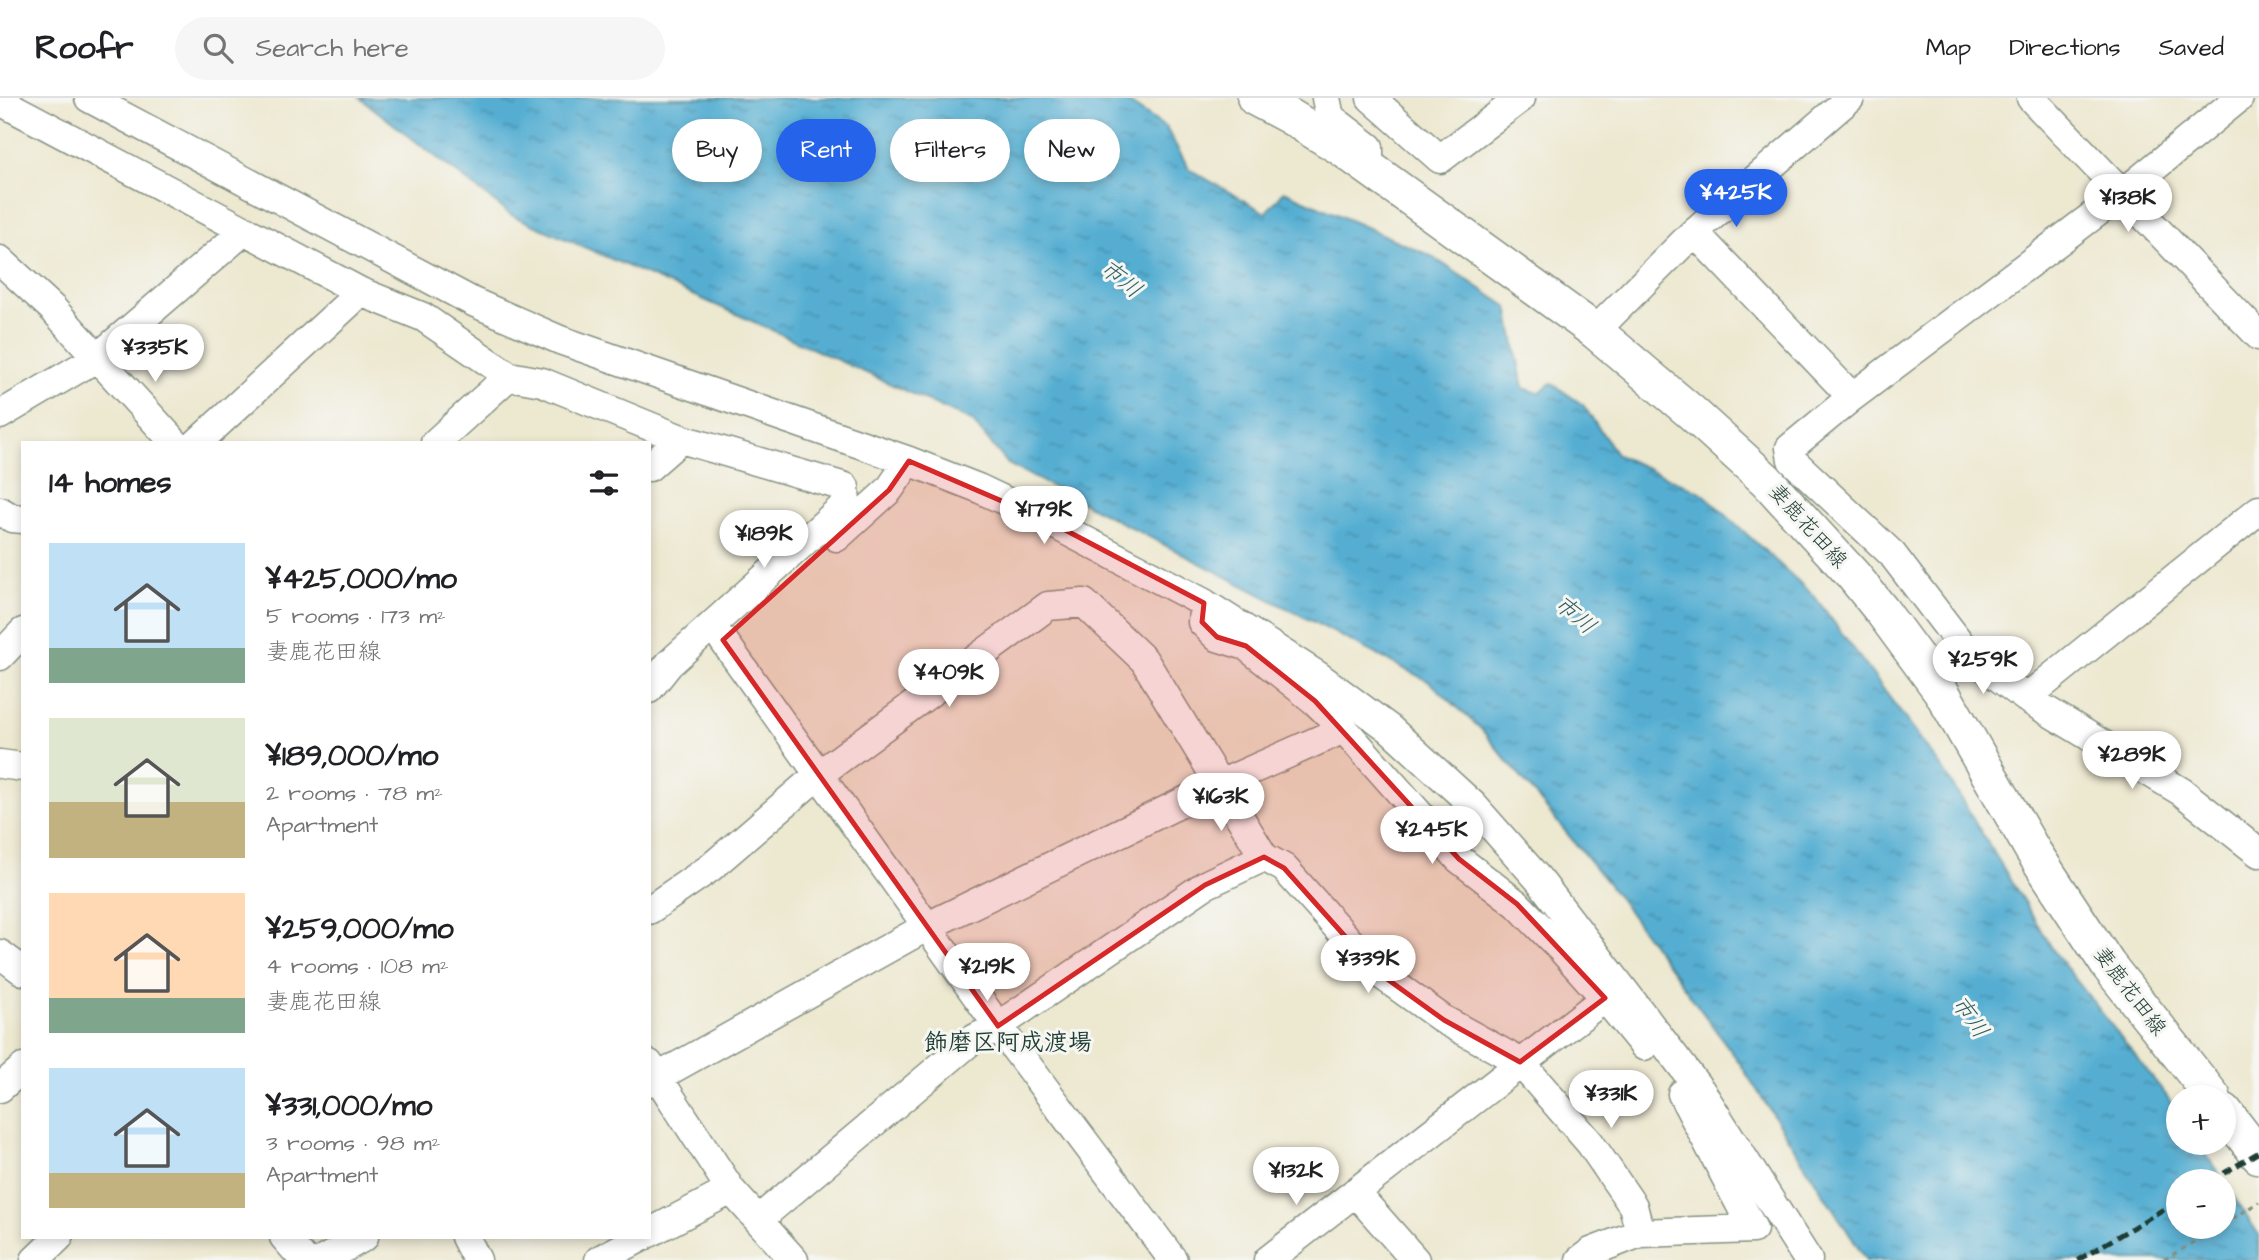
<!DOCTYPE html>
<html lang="en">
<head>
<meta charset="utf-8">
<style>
	body { margin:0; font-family:"Architects Daughter","Klee One",sans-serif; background:#f6f6f6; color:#202124; height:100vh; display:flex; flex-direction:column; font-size:26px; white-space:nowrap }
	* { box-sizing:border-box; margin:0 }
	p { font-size:23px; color:#757577 }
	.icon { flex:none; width:38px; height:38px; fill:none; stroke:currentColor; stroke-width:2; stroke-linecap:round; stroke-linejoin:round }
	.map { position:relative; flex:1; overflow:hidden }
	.side { position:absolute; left:21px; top:343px; width:630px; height:798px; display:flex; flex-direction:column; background:#fff; border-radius:0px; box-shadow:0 4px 10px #0003 }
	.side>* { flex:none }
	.guide { position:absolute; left:672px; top:21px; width:665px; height:63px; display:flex; gap:14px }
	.fabs { position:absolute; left:2166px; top:987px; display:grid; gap:14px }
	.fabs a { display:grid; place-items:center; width:70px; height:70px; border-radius:50%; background:#fff; box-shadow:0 4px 10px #0003; font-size:35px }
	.price { position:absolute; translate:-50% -60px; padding:0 16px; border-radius:24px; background:#fff; color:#222; font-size:23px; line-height:46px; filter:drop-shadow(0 2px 4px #0008) }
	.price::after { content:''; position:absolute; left:50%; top:42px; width:21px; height:16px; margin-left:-10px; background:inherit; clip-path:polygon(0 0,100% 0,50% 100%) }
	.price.active { background:#2563eb; color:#fff }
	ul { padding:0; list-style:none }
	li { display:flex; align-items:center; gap:21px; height:175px; padding:0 28px }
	li span { display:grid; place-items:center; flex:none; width:196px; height:140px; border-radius:0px; color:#555 }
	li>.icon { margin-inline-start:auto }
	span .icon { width:84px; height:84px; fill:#fffc; stroke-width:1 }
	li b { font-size:30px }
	h2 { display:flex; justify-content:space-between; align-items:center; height:84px; padding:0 28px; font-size:30px }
	.pill { padding:0 24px; border-radius:32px; background:#fff; box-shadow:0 4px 10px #0003; font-size:24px; line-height:63px }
	.pill.active { background:#2563eb; color:#fff }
	header { display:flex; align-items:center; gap:42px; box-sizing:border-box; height:98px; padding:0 35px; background:#fff; border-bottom:2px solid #e0e0e0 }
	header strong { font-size:33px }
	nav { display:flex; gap:38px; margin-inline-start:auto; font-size:24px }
	.search { width:490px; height:63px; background:#f6f6f6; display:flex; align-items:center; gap:18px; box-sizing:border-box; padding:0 24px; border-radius:38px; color:#757577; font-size:26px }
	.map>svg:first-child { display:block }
</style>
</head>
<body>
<header>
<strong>Roofr</strong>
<div class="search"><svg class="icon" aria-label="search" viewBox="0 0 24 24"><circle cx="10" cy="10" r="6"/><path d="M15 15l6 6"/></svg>Search here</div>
<nav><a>Map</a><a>Directions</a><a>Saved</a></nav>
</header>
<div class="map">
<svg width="2259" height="1162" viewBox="0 0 2259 1162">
	<defs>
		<pattern id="water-ripples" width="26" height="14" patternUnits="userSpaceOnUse" patternTransform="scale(1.75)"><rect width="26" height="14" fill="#55aed2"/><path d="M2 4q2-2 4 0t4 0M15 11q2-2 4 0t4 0" fill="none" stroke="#468fab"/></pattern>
	</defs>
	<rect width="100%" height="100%" fill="#f6f6f2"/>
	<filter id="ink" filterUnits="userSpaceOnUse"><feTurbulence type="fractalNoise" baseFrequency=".0143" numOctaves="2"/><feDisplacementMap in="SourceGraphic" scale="14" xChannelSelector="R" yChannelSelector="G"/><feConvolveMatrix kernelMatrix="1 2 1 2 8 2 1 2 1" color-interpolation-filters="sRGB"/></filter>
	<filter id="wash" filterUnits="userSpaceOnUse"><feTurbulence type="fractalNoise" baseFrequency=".00686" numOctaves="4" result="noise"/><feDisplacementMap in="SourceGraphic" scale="28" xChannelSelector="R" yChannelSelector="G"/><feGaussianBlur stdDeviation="1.57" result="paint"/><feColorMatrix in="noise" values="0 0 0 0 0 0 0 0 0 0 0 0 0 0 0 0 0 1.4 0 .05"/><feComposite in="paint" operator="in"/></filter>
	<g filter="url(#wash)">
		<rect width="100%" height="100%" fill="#ede8d0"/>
		<!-- water -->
		<path fill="url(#water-ripples)" stroke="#3a7683" stroke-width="2" d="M360,0H1122L1166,30L1189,71L1266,115L1284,93L1431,158L1508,209L1523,290L1539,295L1551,285L1583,307L1617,357L1701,394L1815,499L1944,673L2055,855L2166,997L2179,1016V1045H2198L2224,1083H2179V1129H2224V1084L2259,1137V1162H1866L1739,964L1607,784L1482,632L1430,584L1008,366L972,323L741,218L511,117Z"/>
	</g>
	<g filter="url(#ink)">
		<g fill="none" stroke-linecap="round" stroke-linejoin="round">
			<defs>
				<path id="minor" d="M89,0L473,204L560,242L909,363L978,390L1048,423L1204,505L1317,577L1390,631L1473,707L1540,783L1701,993L1808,1162
					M1326,0L1330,19L1369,49V65
					M1371,0L1440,61L1521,0
					M2031,0L2259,238
					M2239,0L2123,95L1852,299L1790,350L1792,362L1892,456L1969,557L2026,600L2182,694L2259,755
					M0,3L361,194L423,219L509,278L542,284L681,341L845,389L846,406L669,566L649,591
					M1694,134L1852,299
					M0,162L52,210L175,345
					M1595,233L1694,134L1850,0
					M0,317L98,259L245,132
					M197,345L361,194
					M435,345L509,278
					M649,369L681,341
					M0,413L12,420L23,421
					M837,439L889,392L909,363
					M1204,505L1202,524L1217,539L1246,548L1315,603L1344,631L1459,761L1517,806L1562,852L1605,900L1644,948
					M723,542L998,928L1173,1162
					M0,558L23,534
					M2026,600L2259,412
					M0,666L23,669
					M649,812L710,770L818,677L1048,508L1084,505L1144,562L1264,759L1284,770L1376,873L1444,922L1520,964L1590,1045L1633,1108L1640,1135
					M0,856L23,873
					M649,966L731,1092L794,1162
					M649,984L928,828L1220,686L1344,631
					M0,990L23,970
					M1355,1094L1415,1162
					M758,1122L972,942L998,928L1205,787L1264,759
					M649,1135L731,1092
					M284,1139L304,1162
					M465,1139L477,1162
					M35,1162L59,1139
					M323,1162L364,1139
					M599,1162L642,1139
					M1268,1162L1605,900
					M1580,1162L1591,1154L1640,1135L1753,1131L1682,996"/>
				<path id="major" d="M1255,0L1289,18L1340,49L1595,233L1691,314L1766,382L1853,477L1882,513L1941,593L2033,753L2108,867L2213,999
					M2224,1013L2259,1058"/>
			</defs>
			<!-- minor casing -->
			<use href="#minor" stroke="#869282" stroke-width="31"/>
			<!-- major casing -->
			<use href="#major" stroke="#869282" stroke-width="38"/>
			<!-- path -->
			<path stroke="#869282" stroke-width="3.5" stroke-dasharray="5 5" stroke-linecap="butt" d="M2224,1126L2259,1104
				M2164,1162L2219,1129"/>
			<!-- minor -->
			<use href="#minor" stroke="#fff" stroke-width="28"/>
			<!-- major -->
			<use href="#major" stroke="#fff" stroke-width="35"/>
			<!-- rail -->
			<path stroke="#1f3d34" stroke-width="5" stroke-dasharray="10 5" stroke-linecap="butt" d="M2211,1083L2259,1054
				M2078,1162L2179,1102"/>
		</g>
	</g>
	<!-- marked area -->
	<path fill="#d62828" fill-opacity="0.2" stroke="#d62828" stroke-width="5" stroke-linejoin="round" d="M909,363L1048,423L1204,505L1202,524L1217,539L1246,548L1315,603L1459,761L1517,806L1605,900L1520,964L1444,922L1376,873L1284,770L1264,759L1205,787L998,928L723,542L889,392Z"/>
	<g text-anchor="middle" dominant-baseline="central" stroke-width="6" stroke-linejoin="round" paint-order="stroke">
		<!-- street labels -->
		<g font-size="21" fill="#1f3d34" stroke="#f6f6f2">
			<text transform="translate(1808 428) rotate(48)">妻鹿花田線</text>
			<text transform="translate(2130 893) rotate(53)">妻鹿花田線</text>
		</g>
		<!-- water labels -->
		<g font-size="23" font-style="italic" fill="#2f5f63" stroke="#f6f6f2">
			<text transform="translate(1121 181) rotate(39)">市川</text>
			<text transform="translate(1575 517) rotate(41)">市川</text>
			<text transform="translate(1970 919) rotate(55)">市川</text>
		</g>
		<!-- quarter labels -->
		<g font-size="24" font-weight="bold" fill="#1f3d34" stroke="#f6f6f2">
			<text x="1008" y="945">飾磨区阿成渡場</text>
		</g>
	</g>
</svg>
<div class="fabs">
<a>+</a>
<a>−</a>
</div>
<b class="price active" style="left:1736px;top:131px">¥425K</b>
<b class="price" style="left:2128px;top:136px">¥138K</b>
<b class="price" style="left:155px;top:286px">¥335K</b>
<b class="price" style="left:1044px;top:448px">¥179K</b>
<b class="price" style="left:764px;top:472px">¥189K</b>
<b class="price" style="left:1983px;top:598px">¥259K</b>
<b class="price" style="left:949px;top:611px">¥409K</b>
<b class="price" style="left:2132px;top:693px">¥289K</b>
<b class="price" style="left:1221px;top:735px">¥163K</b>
<b class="price" style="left:1432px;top:768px">¥245K</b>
<b class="price" style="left:1368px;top:897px">¥339K</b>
<b class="price" style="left:987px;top:905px">¥219K</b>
<b class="price" style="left:1611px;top:1032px">¥331K</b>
<b class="price" style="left:1296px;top:1109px">¥132K</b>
<div class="guide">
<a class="pill">Buy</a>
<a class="pill active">Rent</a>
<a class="pill">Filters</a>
<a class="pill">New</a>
</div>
<section class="side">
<h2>14 homes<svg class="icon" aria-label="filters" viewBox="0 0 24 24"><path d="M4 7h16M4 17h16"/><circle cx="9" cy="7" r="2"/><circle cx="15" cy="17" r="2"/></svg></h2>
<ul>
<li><span style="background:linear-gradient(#bfe0f5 75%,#7fa58c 0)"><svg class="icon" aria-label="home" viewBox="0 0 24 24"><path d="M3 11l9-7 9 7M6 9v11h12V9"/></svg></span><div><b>¥425,000/mo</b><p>5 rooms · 173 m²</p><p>妻鹿花田線</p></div></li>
<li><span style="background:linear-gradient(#dfe7d0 60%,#c2b280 0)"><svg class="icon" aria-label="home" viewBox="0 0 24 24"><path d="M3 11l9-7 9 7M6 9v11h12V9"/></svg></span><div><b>¥189,000/mo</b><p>2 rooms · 78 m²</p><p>Apartment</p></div></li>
<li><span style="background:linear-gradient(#ffd9b3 75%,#7fa58c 0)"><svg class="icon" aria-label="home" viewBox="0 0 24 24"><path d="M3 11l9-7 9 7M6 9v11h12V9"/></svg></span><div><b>¥259,000/mo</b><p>4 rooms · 108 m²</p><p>妻鹿花田線</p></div></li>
<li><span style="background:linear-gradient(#bfe0f5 75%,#c2b280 0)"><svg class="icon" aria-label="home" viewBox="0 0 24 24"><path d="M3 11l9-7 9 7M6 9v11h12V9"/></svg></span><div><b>¥331,000/mo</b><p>3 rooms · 98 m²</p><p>Apartment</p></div></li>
</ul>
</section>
</div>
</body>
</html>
